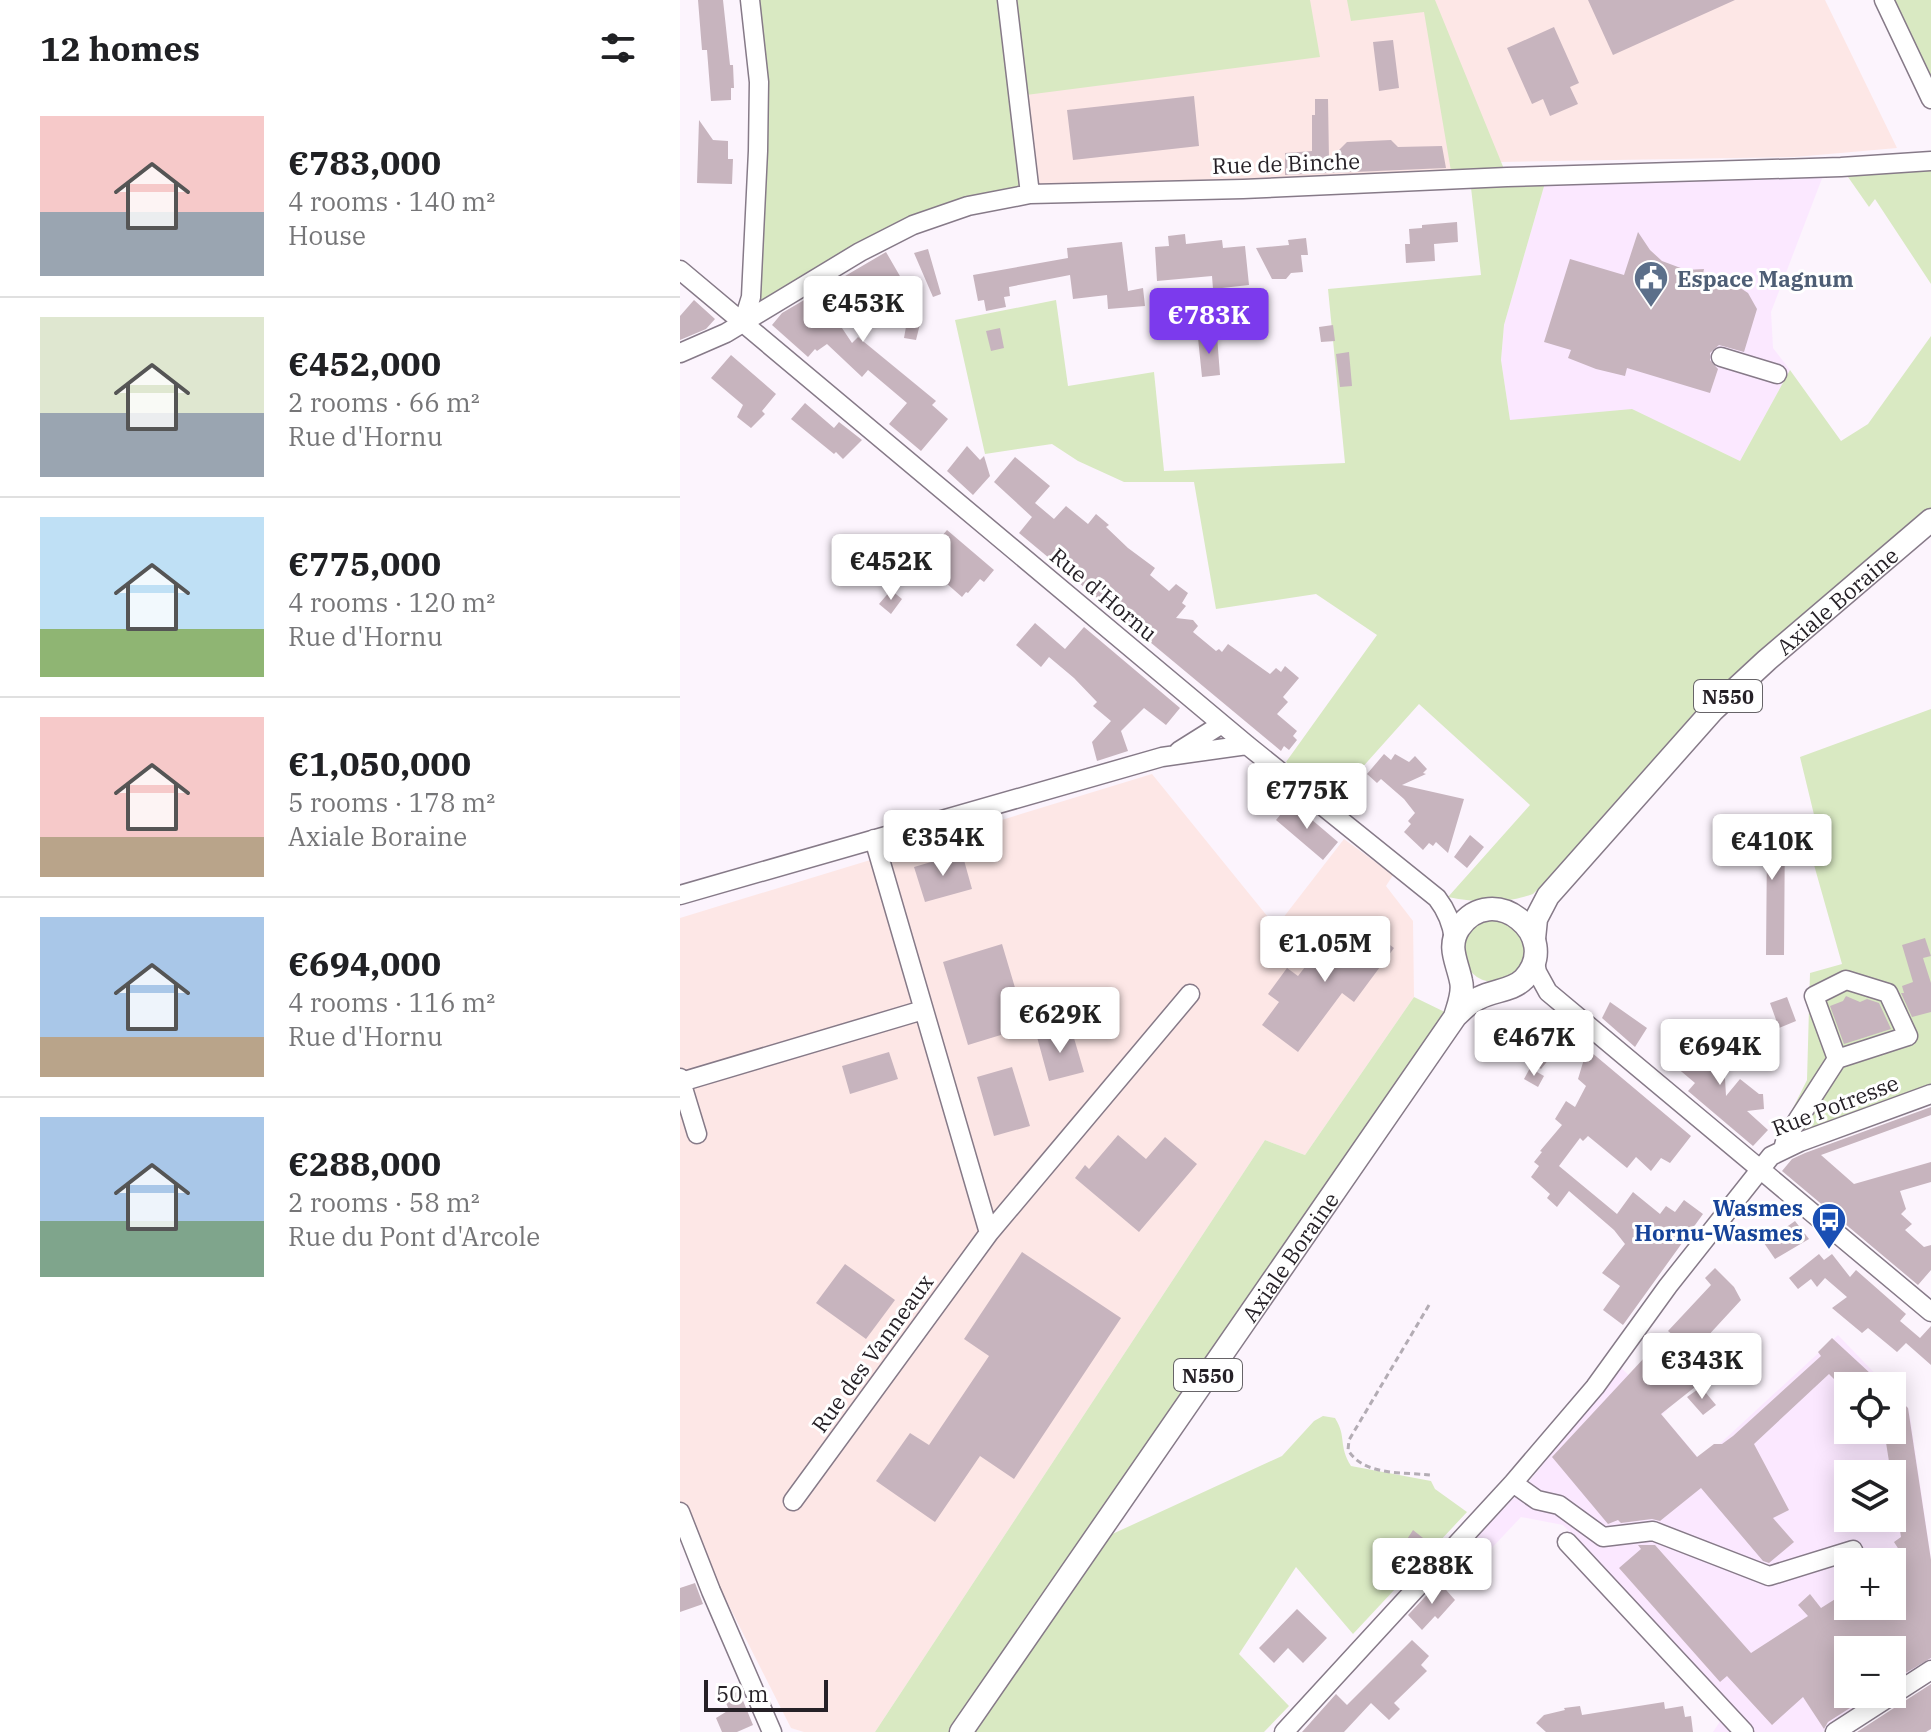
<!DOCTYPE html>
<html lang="en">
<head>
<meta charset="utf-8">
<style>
	body { margin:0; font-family:"IBM Plex Serif",serif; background:#f6f6f6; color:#202124; height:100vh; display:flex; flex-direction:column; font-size:30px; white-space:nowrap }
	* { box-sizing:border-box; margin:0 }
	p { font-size:26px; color:#757577 }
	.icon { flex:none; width:44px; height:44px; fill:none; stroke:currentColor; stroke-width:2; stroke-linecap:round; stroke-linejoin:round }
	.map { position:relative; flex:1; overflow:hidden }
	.drawer { display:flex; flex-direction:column; background:#fff; width:680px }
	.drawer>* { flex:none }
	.fabs { position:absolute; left:1154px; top:1372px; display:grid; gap:16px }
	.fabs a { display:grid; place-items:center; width:72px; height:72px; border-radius:0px; background:#fff; box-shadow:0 4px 20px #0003; font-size:40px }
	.scale { position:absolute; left:24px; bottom:20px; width:124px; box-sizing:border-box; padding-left:8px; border:4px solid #262127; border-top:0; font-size:22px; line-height:28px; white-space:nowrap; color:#262127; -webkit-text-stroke:6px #fff; paint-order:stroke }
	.price { position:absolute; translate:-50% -68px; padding:0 18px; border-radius:8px; background:#fff; color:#222; font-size:26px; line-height:52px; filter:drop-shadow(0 2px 4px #0008) }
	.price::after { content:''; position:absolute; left:50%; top:48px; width:24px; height:18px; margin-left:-12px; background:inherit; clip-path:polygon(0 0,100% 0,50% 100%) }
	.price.active { background:#7c3aed; color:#fff }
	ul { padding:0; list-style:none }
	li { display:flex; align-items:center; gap:24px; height:200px; padding:0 40px }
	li+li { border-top:2px solid #e0e0e0 }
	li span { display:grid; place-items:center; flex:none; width:224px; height:160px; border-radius:0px; color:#555 }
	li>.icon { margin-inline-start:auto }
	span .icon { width:96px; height:96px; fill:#fffc; stroke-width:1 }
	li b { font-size:34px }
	h2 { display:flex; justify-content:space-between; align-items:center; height:96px; padding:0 40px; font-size:34px }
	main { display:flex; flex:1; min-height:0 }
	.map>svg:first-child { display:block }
</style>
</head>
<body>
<main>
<section class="drawer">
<h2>12 homes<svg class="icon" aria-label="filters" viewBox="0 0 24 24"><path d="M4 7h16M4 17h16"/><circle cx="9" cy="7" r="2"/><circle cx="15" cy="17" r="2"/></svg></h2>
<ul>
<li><span style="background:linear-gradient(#f6c9c9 60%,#9aa5b1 0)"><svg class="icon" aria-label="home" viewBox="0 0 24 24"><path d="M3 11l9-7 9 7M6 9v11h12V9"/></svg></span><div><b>€783,000</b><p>4 rooms · 140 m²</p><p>House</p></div></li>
<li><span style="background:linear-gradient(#dfe7d0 60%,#9aa5b1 0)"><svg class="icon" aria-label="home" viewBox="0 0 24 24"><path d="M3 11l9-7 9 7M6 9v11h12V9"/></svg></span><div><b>€452,000</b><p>2 rooms · 66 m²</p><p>Rue d'Hornu</p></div></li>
<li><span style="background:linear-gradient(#bfe0f5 70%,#8fb573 0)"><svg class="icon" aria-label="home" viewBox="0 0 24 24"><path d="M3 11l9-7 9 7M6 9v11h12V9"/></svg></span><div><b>€775,000</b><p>4 rooms · 120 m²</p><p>Rue d'Hornu</p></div></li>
<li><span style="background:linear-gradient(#f6c9c9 75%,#b9a48a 0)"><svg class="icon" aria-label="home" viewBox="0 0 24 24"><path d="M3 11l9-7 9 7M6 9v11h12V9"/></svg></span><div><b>€1,050,000</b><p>5 rooms · 178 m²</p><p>Axiale Boraine</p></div></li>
<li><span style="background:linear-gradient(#a9c7e8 75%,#b9a48a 0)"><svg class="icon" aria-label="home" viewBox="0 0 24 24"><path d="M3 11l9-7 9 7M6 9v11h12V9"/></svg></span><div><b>€694,000</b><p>4 rooms · 116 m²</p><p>Rue d'Hornu</p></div></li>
<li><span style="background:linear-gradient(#a9c7e8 65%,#7fa58c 0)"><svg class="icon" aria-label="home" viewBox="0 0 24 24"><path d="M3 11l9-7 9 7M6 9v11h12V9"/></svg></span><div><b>€288,000</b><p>2 rooms · 58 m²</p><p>Rue du Pont d'Arcole</p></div></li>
</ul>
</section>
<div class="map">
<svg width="1251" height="1732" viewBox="0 0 1251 1732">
	<rect width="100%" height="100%" fill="#fcf4fd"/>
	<!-- built -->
	<path fill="#fbe8ff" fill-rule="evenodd" d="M1146,168L1091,312L1093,348L1110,370L1060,461L1031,447L830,421L821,360L824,325L867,176Z
		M1158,1335L1207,1386H1168V1430H1212V1391L1229,1409L1251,1559V1664L1212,1689V1650H1168V1694H1203L1142,1732H1033L1041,1720L900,1572L914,1557L883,1525L841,1517L775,1587L763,1573L848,1483L940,1367L970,1395L973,1392L987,1410L982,1415L1021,1461ZM1168,1474H1212V1518H1168ZM1168,1562H1212V1606H1168Z"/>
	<!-- industrial -->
	<path fill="#fde7e6" d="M78,0H1145L1217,148L1115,157L821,162L791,187L361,202Z
		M472,774L596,927L664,839L713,875L706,886L733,921L734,997L625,1155L585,1140L195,1732H124L111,1728L0,1509V918Z"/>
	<!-- green -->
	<path fill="#d9e9c2" d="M78,0H327L350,194L266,212L63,323Z
		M336,0H630L640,57L346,95Z
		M667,0H755L824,169L771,171L744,12L671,21Z
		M1204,0H1251V99Z
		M1161,167L1251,169V284L1195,199L1189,207Z
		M867,176L824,325L821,360L830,420L952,409L1060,461L1110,370L1161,441L1188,424L1251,336V509L1217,537L853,894C824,904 798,903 768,897L850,805L739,704L654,799L606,762L697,635L636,594L536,609L514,482H444L398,461L372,444L305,454L275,320L376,300L388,386L474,372L484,471L665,463L648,289L801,275L790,179Z
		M1251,709V1088L1113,1140L1099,1136L1127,1080L1130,973L1162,964L1125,833L1137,827L1120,757Z
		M783 951a31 31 0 1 1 62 0a31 31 0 1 1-62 0Z
		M734,997L775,1017L280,1732H195L585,1140L625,1155Z
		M643,1416L655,1418C667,1437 658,1445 671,1466L751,1481L755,1489L787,1512L673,1634L616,1567L559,1654L609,1706L584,1732H294L428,1536L602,1456L634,1421Z"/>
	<!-- building -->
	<path fill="#c7b4be" d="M18,0H43L50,65H53L54,88H51V100L31,101L27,50H22Z
		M908,0H1055L933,55Z
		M874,27L899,83L890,87L898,104L870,116L863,99L852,104L827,48Z
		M713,40L719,88L699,91L693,42Z
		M514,96L519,146L393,160L387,110Z
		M635,99H648L649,160L667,142L711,140L718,147L762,146L766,168L605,175V153L632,151V115H635Z
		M19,120L33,140L48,141V159H53L52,184L17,183Z
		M777,222L778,242L754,244L755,261L726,263L725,244H730L729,229L742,228V225Z
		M958,232L970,250L982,261L1006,270L1024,269L1023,274L1050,281L1068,293L1077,309L1064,352L1039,345L1030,353V360L1038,369L1030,393L947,368L945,376L916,369L888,358L891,350L864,342L890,259L944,275Z
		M505,234L506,244L542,240L543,248L565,246L569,285L533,289L532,276L477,281L475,247L489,246L488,236Z
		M626,238L628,255H621L623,272L611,273L606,279H592L576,248L609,245L608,240Z
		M442,242L448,291L463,288L465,306L428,309L427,295L393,299L390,275L329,287L330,296L324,297L326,307L306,311L304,300L298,301L293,275L388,258L387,248Z
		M248,249L261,294L253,297L234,253Z
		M206,252L228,290L217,296L214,292L195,303L184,287L148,307L172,343L178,337L256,401L252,405L268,419L241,451L209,424L227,403L188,370L182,377L147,344L137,351L135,349L128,357L92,325L102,313Z
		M14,300L35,319L26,329L0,340V316Z
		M227,321L240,324L236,340L224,338Z
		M653,325L655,341L641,342L639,327Z
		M320,328L324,348L311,351L306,331Z
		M537,336L540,375L522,377L518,338Z
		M669,352L672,386L660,387L656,354Z
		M51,355L96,394L82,411L85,414L71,428L57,417L63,405L31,378Z
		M125,403L154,428L159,422L182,440L163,459L156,452L154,454L111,419Z
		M287,446L300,460L304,456L310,476L293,495L267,471Z
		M335,457L370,486L355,503L374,519L386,506L408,524L416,514L429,525L426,527L448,548L475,568L470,575L489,591L496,584L508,593L502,603L506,606L496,618L513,620L518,626L513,632L536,651L539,649L542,652L548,644L590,674L596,668L601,672L605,666L619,678L603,697L608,702L597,714L617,731L613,736L617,740L609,750L604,746L601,751L339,533L352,517L314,482Z
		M267,530L314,570L304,582L300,579L288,593L286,592L282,597L241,561Z
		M211,590L222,599L211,614L199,604Z
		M355,623L385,649L404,627L500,708L486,725L464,708L441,731L448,751L417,761L412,742L431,721L413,706L417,702L394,678L369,657L361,667L336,645Z
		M704,754L711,760L715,754L729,762L735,756L747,769L743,773L746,774L722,785L784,799L768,853L756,842L753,846L749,843L743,850L724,832L731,824L728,821L735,813L724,799L701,779L697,783L687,774Z
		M611,802L658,842L643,860L596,820Z
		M1105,822L1104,955H1086L1087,844L1043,838Z
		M790,835L804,847L787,868L774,857Z
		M282,853L292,889L245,902L234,867Z
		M678,921L714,948L674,1002L662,993L618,1052L582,1025L599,1002L588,994L607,968L618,976L649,936L660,945Z
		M1245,938L1251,956L1243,958L1251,983V1012L1232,1017L1221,993H1224L1222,986L1233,982L1222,945Z
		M322,944L336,991L346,988L357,1024L288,1045L263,962Z
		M1166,996L1180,1002L1187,999L1199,1003L1211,1029L1164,1044L1150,1006L1163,1001Z
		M1107,997L1116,1021L1099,1028L1090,1003Z
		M930,1002L967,1028L955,1047L922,1018Z
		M865,1014L890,1033L861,1069L837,1051Z
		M391,1028L404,1072L369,1081L357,1037Z
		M1013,1032L1026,1043H1043L1046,1096L1060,1079L1079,1094H1083L1084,1109L1067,1111L1088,1130L1073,1146L1008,1091L1015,1083L989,1061Z
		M209,1052L218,1079L170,1094L162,1066Z
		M911,1052L1011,1136L990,1163L981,1158L971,1171L956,1157L947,1168L908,1136L903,1141L900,1138L879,1166L937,1214L953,1192L980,1214L986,1206L995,1212L1004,1200L1023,1214L943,1325L923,1310L940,1286L922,1273L945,1244L934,1230L889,1191L877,1207L867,1198L870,1194L851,1177L859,1166L854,1162L862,1152L860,1151L882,1125L875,1119L886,1101L895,1107L906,1086L898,1079L904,1059Z
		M332,1067L350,1126L314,1136L297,1077Z
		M850,1068L864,1076L858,1087L844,1079Z
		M1251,1107V1115L1141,1155L1174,1184L1251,1162V1182L1220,1191L1226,1209L1221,1214L1232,1224L1225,1230L1244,1247L1251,1245V1270L1238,1285L1102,1171L1112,1159L1125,1153Z
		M438,1135L466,1159L485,1137L517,1164L459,1232L395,1178L405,1165L409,1169Z
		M1115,1221L1129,1239L1095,1259L1084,1243Z
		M342,1252L441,1318L334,1479L300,1456L255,1522L196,1481L230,1433L249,1445L309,1356L284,1339Z
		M1139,1254L1144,1260L1152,1254L1170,1277L1176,1270L1226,1314L1220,1321L1240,1338L1251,1326V1365L1226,1343L1217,1352L1188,1328L1182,1333L1152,1308L1167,1297L1145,1278L1137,1287L1131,1279L1118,1289L1109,1278Z
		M165,1264L215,1300L186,1339L136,1303Z
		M1035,1268L1054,1287L1061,1300L1025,1339L1038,1349L1039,1352L1029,1365L988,1331L1031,1285L1025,1278Z
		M1152,1338L1204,1386H1161L1149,1374L1074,1444L1109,1510L1093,1518L1114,1542L1089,1563L1083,1561L1021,1488L980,1521L972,1519L941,1523L938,1520L928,1524L872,1457L978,1343L1015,1387L981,1414L1017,1457L1034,1444H1042L1053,1436L1141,1356L1138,1352Z
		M1021,1387L1036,1405L1023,1415L1007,1397Z
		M1212,1393L1228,1408L1251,1560V1658L1212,1681V1650H1168V1694H1192L1148,1722L1144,1729L1123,1697L1092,1725L1047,1676L1040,1682L939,1568L961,1549L958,1545H975L1071,1653L1128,1616L1118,1605L1130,1594L1141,1608L1168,1591V1606H1212V1563L1223,1556L1214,1542L1221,1537L1204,1430H1212Z
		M733,1530L743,1538L732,1554L722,1547Z
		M759,1582L775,1600L758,1619L755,1616L742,1630L728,1615Z
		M15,1583L23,1604L0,1612V1588Z
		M617,1609L647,1638L623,1663L608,1648L594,1663L579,1648Z
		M732,1640L749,1656L741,1665L747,1671L714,1703L720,1709L709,1720L691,1703L664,1732H622L656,1694L667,1705Z
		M1251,1684V1729L1246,1732H1177Z
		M59,1691L73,1725L57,1732H42L36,1718L49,1710L44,1698Z
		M984,1702L985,1709L1003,1706L1005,1717L1011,1716L1013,1732H866L856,1723L864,1715L885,1710L884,1708L900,1706L902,1715Z"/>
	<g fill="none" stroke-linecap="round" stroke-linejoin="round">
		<defs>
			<path id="minor" d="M327,0L350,194
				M1204,0L1251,99
				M0,270L567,745L757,898C767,911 772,923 774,939
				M63,323L71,297L78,151L79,82L70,0
				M0,353L46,333L180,252L233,225L288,206L350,194L563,189L827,177L1161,167L1251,161
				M1041,357L1097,374
				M499,751L542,724
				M194,839L309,1233
				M0,895L482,757L567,745
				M854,958L857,972L868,992L1251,1312
				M0,1078L17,1134
				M1,1082L243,1010
				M1103,1149L1106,1138L1157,1059L1134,996L1166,980L1208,993L1228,1036L1157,1059
				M833,1483L857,1500L879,1505L923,1537L973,1531L1089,1576L1173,1550
				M113,1501L309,1233L510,994
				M0,1512L31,1591L92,1732
				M887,1542L1064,1732
				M604,1732L833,1483L915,1387L988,1286L1091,1156L1120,1142L1251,1094
				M1155,1732L1251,1670"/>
			<g id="major">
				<path id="s1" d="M854,939L856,919L868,896L1033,710L1087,660L1251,520"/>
				<path id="s2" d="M281,1732L775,1017C782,1010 789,1002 799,998C814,990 832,991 844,979C884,936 812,879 779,928C767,947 777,961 781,981C784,993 778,1006 775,1017"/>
			</g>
		</defs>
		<!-- minor casing -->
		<use href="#minor" stroke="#867a88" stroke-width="21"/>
		<!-- major casing -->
		<use href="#major" stroke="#867a88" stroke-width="25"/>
		<!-- path -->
		<path stroke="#b3acb4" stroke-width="3" stroke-dasharray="6 4" stroke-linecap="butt" d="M749,1305L669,1440L668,1450C684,1476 722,1472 750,1475"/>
		<!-- minor -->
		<use href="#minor" stroke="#fff" stroke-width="18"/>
		<!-- major -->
		<use href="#major" stroke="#fff" stroke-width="22"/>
	</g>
	<!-- icons -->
	<defs>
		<symbol id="civic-pin" viewBox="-11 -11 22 30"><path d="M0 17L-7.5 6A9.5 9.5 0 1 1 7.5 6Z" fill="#5c6f8a" stroke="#fff"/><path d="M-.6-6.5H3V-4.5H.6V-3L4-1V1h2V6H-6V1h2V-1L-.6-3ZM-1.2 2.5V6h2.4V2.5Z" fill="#fff"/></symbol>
		<symbol id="bus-pin" viewBox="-11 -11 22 30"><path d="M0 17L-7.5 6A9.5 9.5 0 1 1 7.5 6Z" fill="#1a4fb4" stroke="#fff"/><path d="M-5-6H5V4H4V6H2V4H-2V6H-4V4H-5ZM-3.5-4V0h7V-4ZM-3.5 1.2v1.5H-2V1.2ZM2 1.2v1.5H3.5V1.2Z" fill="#fff"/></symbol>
	</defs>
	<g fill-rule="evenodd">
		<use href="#civic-pin" x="951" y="258" width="40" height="54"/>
		<use href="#bus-pin" x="1129" y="1200" width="40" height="54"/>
	</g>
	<g text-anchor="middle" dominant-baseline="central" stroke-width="6" stroke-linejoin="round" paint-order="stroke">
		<!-- shield labels -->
		<g fill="#fff" stroke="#676468" stroke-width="2">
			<rect x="1014" y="680" width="68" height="32" rx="6"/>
			<rect x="494" y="1359" width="68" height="32" rx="6"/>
		</g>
		<g font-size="20" font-weight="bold" fill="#262127">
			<text x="1048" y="696">N550</text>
			<text x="528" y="1375">N550</text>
		</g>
		<!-- street labels -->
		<g font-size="22" fill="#262127" stroke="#fff">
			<text transform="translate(606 163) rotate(-2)">Rue de Binche</text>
			<text transform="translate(424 594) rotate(40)">Rue d'Hornu</text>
			<text stroke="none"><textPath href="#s1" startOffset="460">Axiale Boraine</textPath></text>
			<text transform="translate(1155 1105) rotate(-21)">Rue Potresse</text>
			<text stroke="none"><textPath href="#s2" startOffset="578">Axiale Boraine</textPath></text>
			<text transform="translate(192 1353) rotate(-54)">Rue des Vanneaux</text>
		</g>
		<!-- service labels -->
		<g font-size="22" font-weight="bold" fill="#4e5e75" stroke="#fff" text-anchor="start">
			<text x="997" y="278">Espace Magnum</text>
		</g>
		<!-- transit labels -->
		<g font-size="22" font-weight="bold" fill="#164399" stroke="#fff" text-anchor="end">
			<text x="1123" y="1207">Wasmes<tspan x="1123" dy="25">Hornu-Wasmes</tspan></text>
		</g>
	</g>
</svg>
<div class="fabs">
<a><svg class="icon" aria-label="locate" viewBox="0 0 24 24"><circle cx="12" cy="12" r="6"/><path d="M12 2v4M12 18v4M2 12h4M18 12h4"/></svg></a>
<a><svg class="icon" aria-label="layers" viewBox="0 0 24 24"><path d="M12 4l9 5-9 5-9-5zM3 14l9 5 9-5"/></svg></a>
<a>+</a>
<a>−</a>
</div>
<div class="scale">50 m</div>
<b class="price" style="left:183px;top:344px">€453K</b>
<b class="price active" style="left:529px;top:356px">€783K</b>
<b class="price" style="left:211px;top:602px">€452K</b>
<b class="price" style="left:627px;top:831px">€775K</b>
<b class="price" style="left:263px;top:878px">€354K</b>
<b class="price" style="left:1092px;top:882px">€410K</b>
<b class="price" style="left:645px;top:984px">€1.05M</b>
<b class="price" style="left:380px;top:1055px">€629K</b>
<b class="price" style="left:854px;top:1078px">€467K</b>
<b class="price" style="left:1040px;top:1087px">€694K</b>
<b class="price" style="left:1022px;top:1401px">€343K</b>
<b class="price" style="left:752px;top:1606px">€288K</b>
</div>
</main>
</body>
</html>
